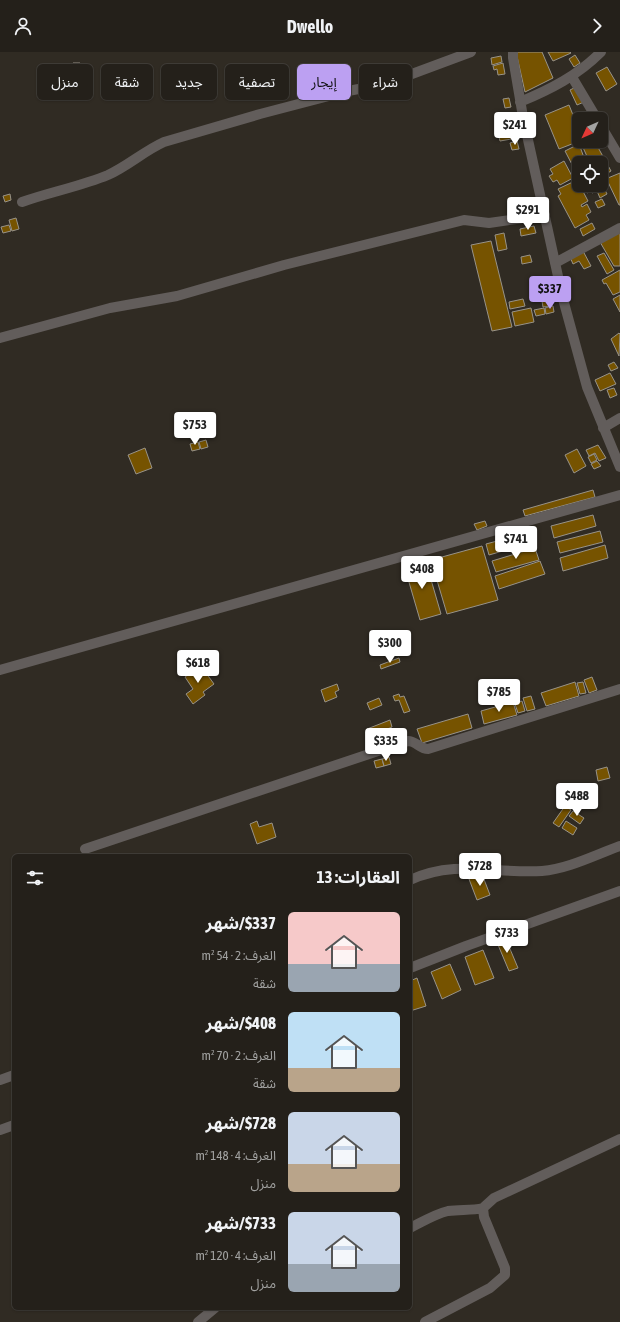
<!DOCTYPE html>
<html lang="ar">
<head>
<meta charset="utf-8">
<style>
	body { margin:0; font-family:"Asap Condensed","Noto Sans Arabic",sans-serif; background:#302d27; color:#f1f3f6; direction:rtl; height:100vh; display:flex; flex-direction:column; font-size:15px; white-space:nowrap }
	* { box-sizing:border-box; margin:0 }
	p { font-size:13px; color:#a3a3a2 }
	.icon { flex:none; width:22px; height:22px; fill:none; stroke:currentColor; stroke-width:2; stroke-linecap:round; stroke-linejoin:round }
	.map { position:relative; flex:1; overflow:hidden; direction:ltr }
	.drawer { position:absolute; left:12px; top:802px; width:400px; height:456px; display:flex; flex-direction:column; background:#24201a; border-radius:6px; box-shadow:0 1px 3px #0004,0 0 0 1px #413e39; direction:rtl }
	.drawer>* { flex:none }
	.banner { position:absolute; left:12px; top:12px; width:400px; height:36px; direction:rtl; display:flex; gap:8px }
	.needle { width:26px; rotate:226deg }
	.controls { position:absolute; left:572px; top:60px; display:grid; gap:8px }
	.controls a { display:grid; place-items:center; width:36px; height:36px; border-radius:6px; background:#24201a; box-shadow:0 1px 3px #0004,0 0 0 1px #413e39; font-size:20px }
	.price { position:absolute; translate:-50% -34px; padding:0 9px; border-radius:4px; background:#fff; color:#222; font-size:13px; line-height:26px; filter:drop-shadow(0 1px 2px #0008) }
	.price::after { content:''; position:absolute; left:50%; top:24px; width:12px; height:9px; margin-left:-6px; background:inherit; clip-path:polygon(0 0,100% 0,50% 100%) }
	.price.active { background:#bca0f2; color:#111 }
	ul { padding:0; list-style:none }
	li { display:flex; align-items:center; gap:12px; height:100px; padding:0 12px }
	li span { display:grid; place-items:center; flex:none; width:112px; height:80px; border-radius:6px; color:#555 }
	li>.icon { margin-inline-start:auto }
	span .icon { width:48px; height:48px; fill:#fffc; stroke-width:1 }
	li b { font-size:17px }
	h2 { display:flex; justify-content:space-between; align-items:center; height:48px; padding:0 12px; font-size:17px }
	.tag { padding:0 14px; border-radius:6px; background:#24201a; box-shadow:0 1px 3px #0004,0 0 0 1px #413e39; font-size:14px; line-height:36px }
	.tag.active { background:#bca0f2; color:#111 }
	header { display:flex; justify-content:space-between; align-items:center; height:52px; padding:0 12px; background:#24201a; font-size:18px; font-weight:700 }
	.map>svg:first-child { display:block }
</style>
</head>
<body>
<header><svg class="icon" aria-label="forward" viewBox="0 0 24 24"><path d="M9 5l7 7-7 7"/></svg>Dwello<svg class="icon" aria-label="person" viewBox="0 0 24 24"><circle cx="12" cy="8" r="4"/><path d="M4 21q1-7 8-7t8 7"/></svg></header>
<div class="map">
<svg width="620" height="1270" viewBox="0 0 620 1270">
	<rect width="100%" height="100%" fill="#302b23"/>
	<!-- building -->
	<path fill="#765300" stroke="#989389" d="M516,0H542L553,26L525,40Z
		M548,0H570L571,1L553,9Z
		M575,3L580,11L574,15L569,7Z
		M501,4L502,10L492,13L491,6Z
		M73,11H80V18L74,19Z
		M503,11L505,22L498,23L497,17L494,18L493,14Z
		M60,13H66L67,20L61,21Z
		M607,15L617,32L606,39L596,21Z
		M576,35L584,50L577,53L570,38Z
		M509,46L511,55L505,56L503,47Z
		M569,53L579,78L574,82L577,90L559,97L545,63Z
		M511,68L513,77L507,78L506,69Z
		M515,78L517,86L500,89L498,81Z
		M517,89L519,97L512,98L510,91Z
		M585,89H588L590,93L595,90L611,119L601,125V111H590L581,91Z
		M579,92L586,111H579V126L565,99Z
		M564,109L573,126L560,133L557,128L553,130L549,124L553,122L550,117Z
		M620,121V153H619L608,130L605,132L603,128Z
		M577,128L588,149L581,153L582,155L587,152L591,160L586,163L589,168L575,176L558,144L561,142L558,137Z
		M594,133H599L601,137L592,141L591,139L587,141L585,137Z
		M604,136L607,142L600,146L597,139Z
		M10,142L11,148L5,150L3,144Z
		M602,147L605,153L598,156L595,150Z
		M16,166L19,177L12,179L9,168Z
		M592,171L595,177L583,184L580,177Z
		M9,173L11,179L3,181L1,175Z
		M534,174L536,181L521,184L520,177Z
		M620,179V214H614L600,190Z
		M504,181L507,197L498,199L495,183Z
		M491,189L512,275L492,279L471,193Z
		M583,199L591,214L584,217L579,209L573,212L570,205Z
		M604,201L614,218L607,222L597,204Z
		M530,203L532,210L522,212L521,205Z
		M620,218V240L613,243L606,231L604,232L602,228Z
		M620,243V260L613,247Z
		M523,247L525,254L510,257L509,250Z
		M551,248L552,254L543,255L542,249Z
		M553,254L554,260L546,262L545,256Z
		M531,256L534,270L515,274L512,260Z
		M544,256L545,262L536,264L534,258Z
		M619,281L620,282L619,304L611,287Z
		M614,310L618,316L611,319L608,313Z
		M610,321L616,332L600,339L595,328Z
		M614,336L617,343L610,346L607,338Z
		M206,388L208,395L201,397L199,390Z
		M198,390L200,397L192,399L190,392Z
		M598,393L606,406L599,409L595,401L589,404L586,398Z
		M145,396L152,416L136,422L128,403Z
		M577,397L586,414L574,421L565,403Z
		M594,402L597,408L591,411L588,405Z
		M597,409L601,414L594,417L591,412Z
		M593,438L595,445L525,464L523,458Z
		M593,463L596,474L554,486L551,474Z
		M485,469L487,474L477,478L474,472Z
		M600,479L603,490L560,501L557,490Z
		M531,480L534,490L489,503L486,492Z
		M605,493L608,506L563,519L560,506Z
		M482,494L498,548L447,562L431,508Z
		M535,496L539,508L496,520L492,509Z
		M425,507L441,562L420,568L404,513Z
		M540,509L545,522L499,537L495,524Z
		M399,606L400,610L381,617L380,613Z
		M201,614L214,632L203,640L205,643L193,652L186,642L193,637L185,625Z
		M592,625L597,638L589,641L584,628Z
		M575,630L579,644L546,654L541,641Z
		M583,630L586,641L580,642L577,631Z
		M337,632L339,638L335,640L337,645L325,650L321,638Z
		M399,642L400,645L404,644L410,659L404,661L399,648L395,649L393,644Z
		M531,644L535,657L527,659L523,646Z
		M379,646L382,653L370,658L367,651Z
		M522,649L525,659L518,661L515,652Z
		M513,650L517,663L484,672L481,659Z
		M468,662L472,676L422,691L417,677Z
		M390,668L392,675L370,684L367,677Z
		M389,705L391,712L384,714L382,707Z
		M382,707L384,714L376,716L374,709Z
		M607,715L610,726L598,729L596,718Z
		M565,754L571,758L559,775L553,771Z
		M573,759L584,766L580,772L569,764Z
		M257,769L259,775L272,771L276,785L257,792L250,772Z
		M566,769L577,776L573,783L562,776Z
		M482,822L490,843L477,848L469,827Z
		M505,885L518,916L509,919L496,888Z
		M483,898L494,926L475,933L465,905Z
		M450,912L461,938L442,947L431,920Z
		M417,926L426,954L410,959V929Z"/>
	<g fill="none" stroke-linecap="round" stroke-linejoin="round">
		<!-- minor -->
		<path stroke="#625d5b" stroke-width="10" d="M513,0V6L523,65L563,247L587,335L620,415
			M572,25L597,67
			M520,50C551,37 577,24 601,0
			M601,74L620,106
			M22,150C50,140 82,134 108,123C128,114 144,99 164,90L260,62L348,39L385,32L471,0
			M555,211L620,176
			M0,286L110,256L177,244L284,213L464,168L489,171L545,163
			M603,376L620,366
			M0,618L620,443
			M85,797L408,689C416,689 420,697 428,697L620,637
			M410,828C456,807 495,822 542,819C568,817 595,803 620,794
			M410,916L466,894L620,839
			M0,1028L14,1023
			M0,1078L14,1073
			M410,1176C422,1170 435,1162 448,1159C460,1157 471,1159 483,1156
			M198,1270L215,1256
			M425,1270L490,1236L505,1223V1216L484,1165L483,1156L494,1146L620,1087"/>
	</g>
</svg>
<div class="controls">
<a><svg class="needle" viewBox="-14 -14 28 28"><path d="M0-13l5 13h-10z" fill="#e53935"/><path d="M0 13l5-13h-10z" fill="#a3a3a2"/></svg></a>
<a><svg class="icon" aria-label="locate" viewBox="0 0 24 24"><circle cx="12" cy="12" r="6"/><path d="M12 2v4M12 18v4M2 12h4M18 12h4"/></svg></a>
</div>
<b class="price" style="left:515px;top:94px">$241</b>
<b class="price" style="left:528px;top:179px">$291</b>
<b class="price active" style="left:550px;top:258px">$337</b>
<b class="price" style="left:195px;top:394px">$753</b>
<b class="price" style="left:516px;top:508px">$741</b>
<b class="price" style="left:422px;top:538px">$408</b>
<b class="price" style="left:390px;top:612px">$300</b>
<b class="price" style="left:198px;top:632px">$618</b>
<b class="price" style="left:499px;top:661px">$785</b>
<b class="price" style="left:386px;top:710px">$335</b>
<b class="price" style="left:577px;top:765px">$488</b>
<b class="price" style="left:480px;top:835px">$728</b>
<b class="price" style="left:507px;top:902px">$733</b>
<div class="banner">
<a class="tag">شراء</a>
<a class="tag active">إيجار</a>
<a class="tag">تصفية</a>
<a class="tag">جديد</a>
<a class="tag">شقة</a>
<a class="tag">منزل</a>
</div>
<section class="drawer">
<h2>العقارات: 13<svg class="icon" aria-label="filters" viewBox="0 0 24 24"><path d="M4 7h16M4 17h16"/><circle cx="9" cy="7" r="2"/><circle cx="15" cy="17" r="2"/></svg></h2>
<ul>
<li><span style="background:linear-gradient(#f6c9c9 65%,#9aa5b1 0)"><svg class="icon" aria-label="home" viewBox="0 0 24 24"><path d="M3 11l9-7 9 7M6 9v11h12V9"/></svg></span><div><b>$337/شهر</b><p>الغرف: 2 · 54 m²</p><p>شقة</p></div></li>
<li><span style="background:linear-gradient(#bfe0f5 70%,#b9a48a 0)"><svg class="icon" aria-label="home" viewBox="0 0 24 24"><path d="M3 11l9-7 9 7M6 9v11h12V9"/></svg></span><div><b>$408/شهر</b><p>الغرف: 2 · 70 m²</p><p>شقة</p></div></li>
<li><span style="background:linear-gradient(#c9d6e8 65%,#b9a48a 0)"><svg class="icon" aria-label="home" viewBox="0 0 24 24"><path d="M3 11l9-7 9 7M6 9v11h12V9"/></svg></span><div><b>$728/شهر</b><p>الغرف: 4 · 148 m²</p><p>منزل</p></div></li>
<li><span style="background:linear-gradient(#c9d6e8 65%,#9aa5b1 0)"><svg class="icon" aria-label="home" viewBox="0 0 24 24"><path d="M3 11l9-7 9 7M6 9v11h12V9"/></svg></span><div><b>$733/شهر</b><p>الغرف: 4 · 120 m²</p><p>منزل</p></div></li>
</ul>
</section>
</div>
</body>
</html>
